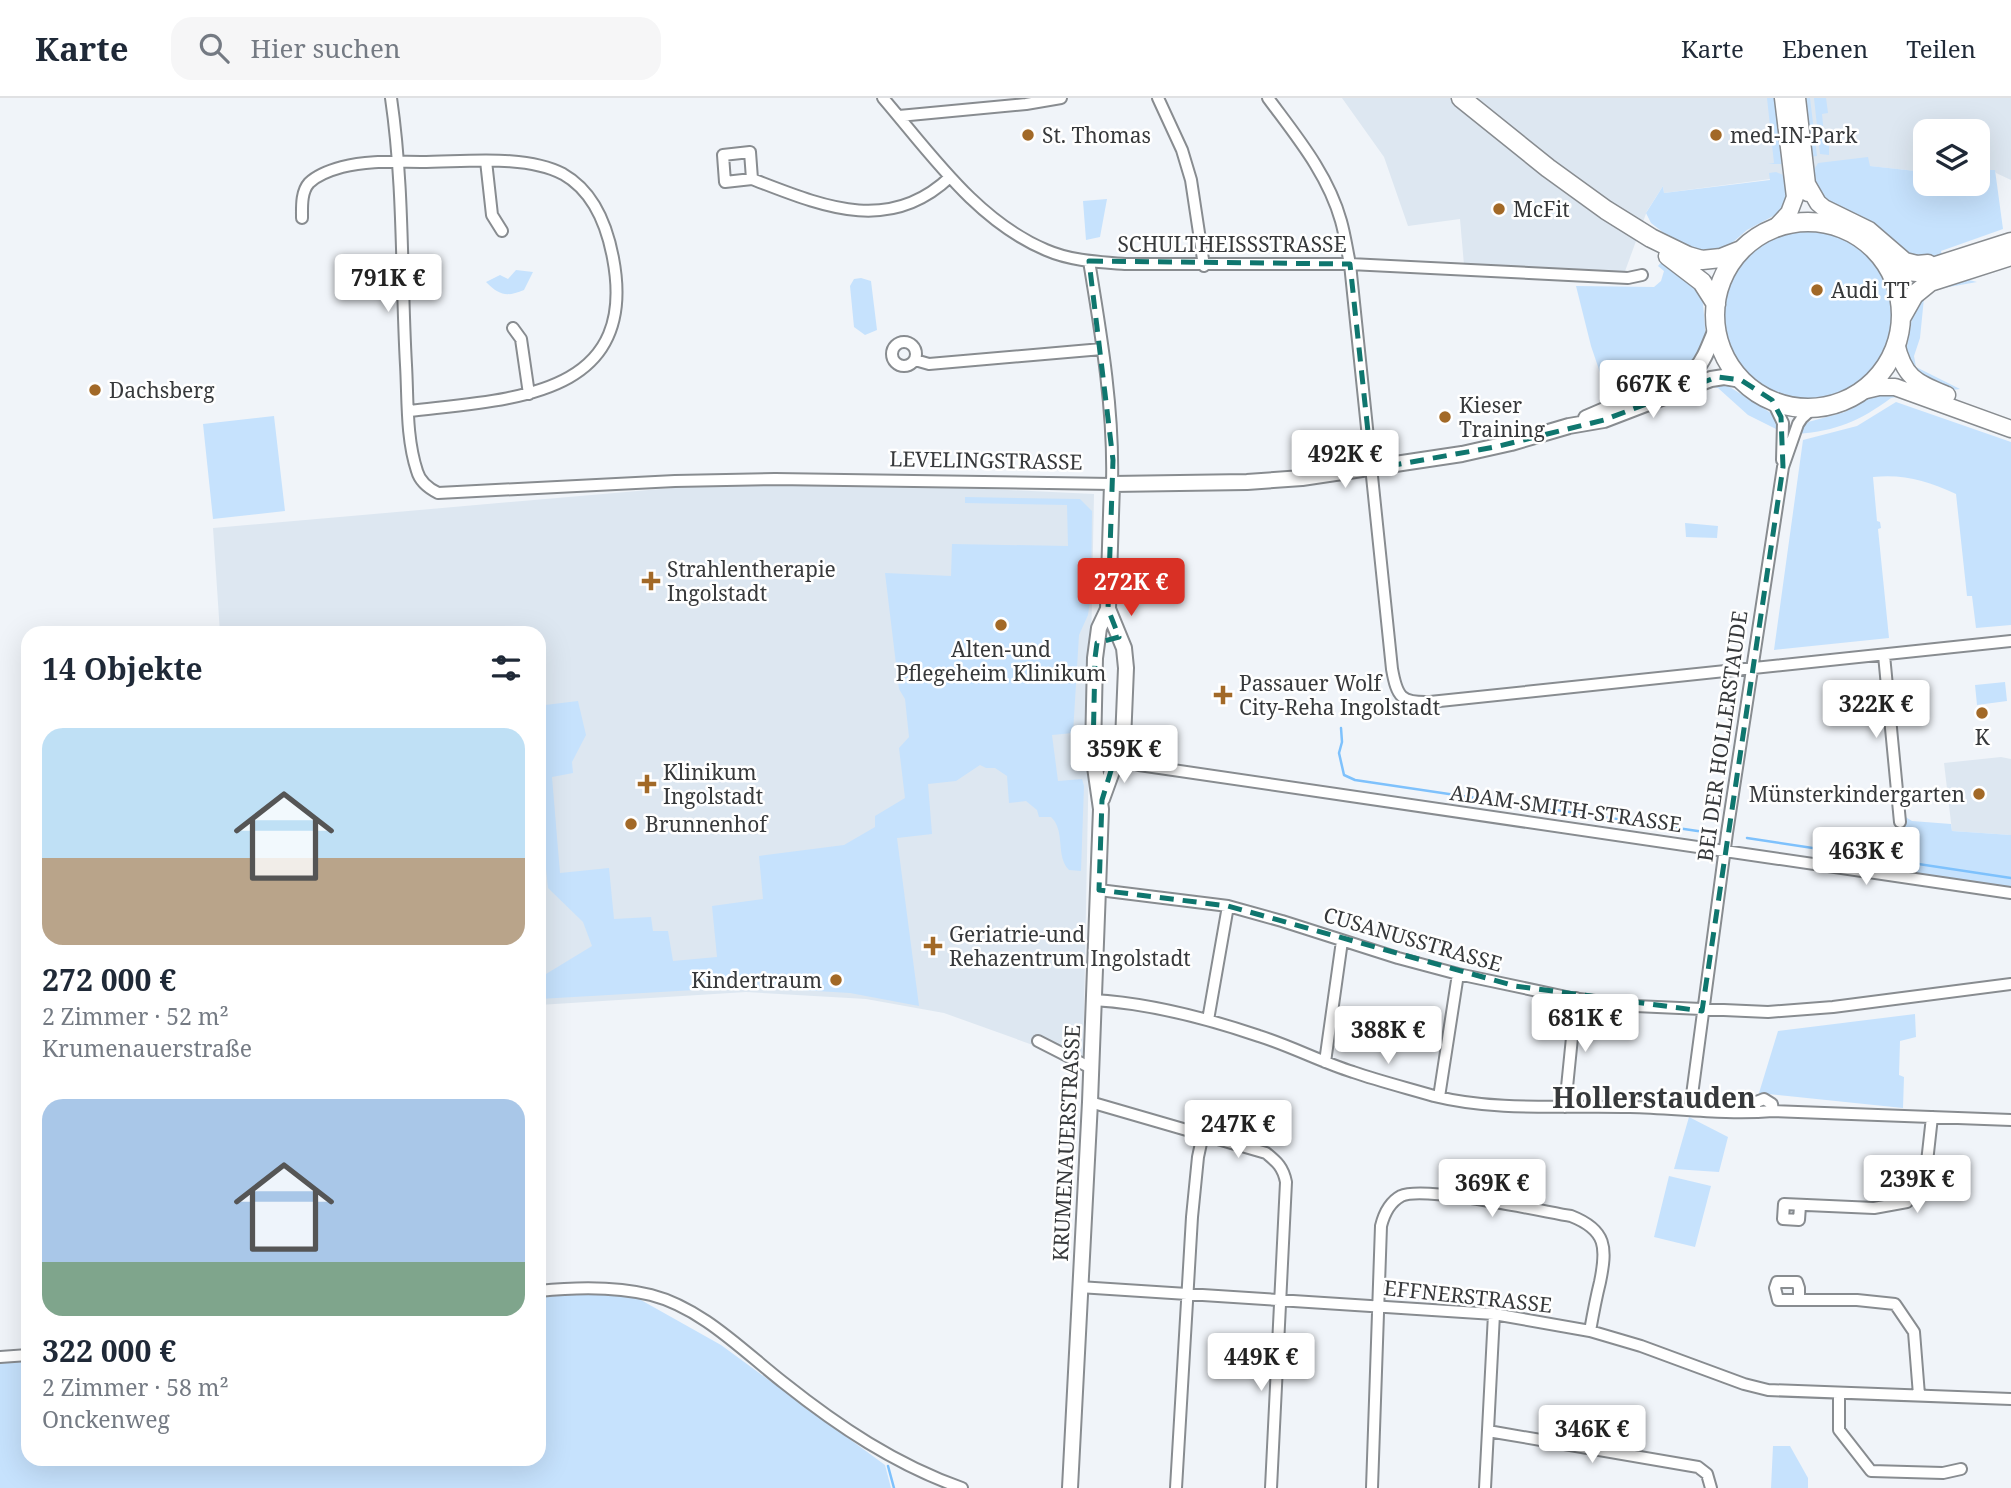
<!DOCTYPE html>
<html lang="de">
<head>
<meta charset="utf-8">
<style>
	body { margin:0; font-family:"Noto Serif",serif; background:#f6f6f7; color:#1f2937; height:100vh; display:flex; flex-direction:column; font-size:26px; white-space:nowrap }
	* { box-sizing:border-box; margin:0 }
	p { font-size:23px; color:#747a83 }
	.icon { flex:none; width:38px; height:38px; fill:none; stroke:currentColor; stroke-width:2; stroke-linecap:round; stroke-linejoin:round }
	.map { position:relative; flex:1; overflow:hidden }
	.panel { position:absolute; left:21px; top:528px; width:525px; height:840px; display:flex; flex-direction:column; background:#fff; border-radius:21px; box-shadow:0 7px 28px #0002 }
	.panel>* { flex:none }
	.fabs { position:absolute; left:1913px; top:21px; display:grid; gap:14px }
	.fabs a { display:grid; place-items:center; width:77px; height:77px; border-radius:14px; background:#fff; box-shadow:0 7px 28px #0002; font-size:35px }
	.price { position:absolute; translate:-50% -60px; padding:0 16px; border-radius:7px; background:#fff; color:#222; font-size:23px; line-height:46px; filter:drop-shadow(0 2px 4px #0008) }
	.price::after { content:''; position:absolute; left:50%; top:42px; width:21px; height:16px; margin-left:-10px; background:inherit; clip-path:polygon(0 0,100% 0,50% 100%) }
	.price.active { background:#d93025; color:#fff }
	ul { padding:0; list-style:none }
	li { display:grid; align-content:center; gap:14px; height:371px; padding:0 21px }
	li span { display:grid; place-items:center; height:217px; border-radius:21px; color:#555 }
	li>.icon { margin-inline-start:auto }
	span .icon { width:126px; height:126px; fill:#fffc; stroke-width:1 }
	li b { font-size:30px }
	h2 { display:flex; justify-content:space-between; align-items:center; height:84px; padding:0 21px; font-size:30px }
	header { display:flex; align-items:center; gap:42px; box-sizing:border-box; height:98px; padding:0 35px; background:#fff; border-bottom:2px solid #e0e1e3 }
	header strong { font-size:33px }
	nav { display:flex; gap:38px; margin-inline-start:auto; font-size:24px }
	.search { width:490px; height:63px; background:#f6f6f7; display:flex; align-items:center; gap:18px; box-sizing:border-box; padding:0 24px; border-radius:21px; color:#747a83; font-size:26px }
	.map>svg:first-child { display:block }
</style>
</head>
<body>
<header>
<strong>Karte</strong>
<div class="search"><svg class="icon" aria-label="search" viewBox="0 0 24 24"><circle cx="10" cy="10" r="6"/><path d="M15 15l6 6"/></svg>Hier suchen</div>
<nav><a>Karte</a><a>Ebenen</a><a>Teilen</a></nav>
</header>
<div class="map">
<svg width="2011" height="1390" viewBox="0 0 2011 1390">
	<rect width="100%" height="100%" fill="#f0f4f9"/>
	<!-- built -->
	<path fill="#dde7f1" d="M1342,0H2011V82L1996,75L1994,72L1984,82L1978,81V33H1925V74L1869,68L1664,95L1663,88L1647,113L1624,176L1464,167L1460,121L1408,128L1384,59Z
		M775,381L1094,396L1083,965L944,915L866,901L746,894L539,907V536L220,535L213,430Z
		M2001,659L2011,661V737L1952,733L1944,665Z"/>
	<!-- green -->
	<path fill="#c6e2fd" d="M1767,0H1778L1787,66H1768L1774,65Z
		M1803,0H1810L1817,58L1810,59Z
		M1814,0H1826L1828,15L1822,16L1825,47H1829V57L1820,56Z
		M1868,59L1870,68L1925,74V86H1978V81H1984L1985,72H1995L2003,131L1941,153L1942,157L1911,160L1830,109L1816,93L1812,75L1818,65Z
		M1776,74L1783,77L1788,83L1786,107L1779,115L1747,132L1725,151L1715,156L1682,149L1651,125L1646,115L1663,88L1664,95L1770,82L1769,75Z
		M1107,101L1100,139L1086,142L1083,103Z
		M1799,130C1922,127 1925,297 1814,304C1704,311 1683,150 1799,130Z
		M1664,161L1702,193L1706,241L1696,267L1653,289L1614,304L1609,301L1591,248L1576,188L1654,189L1661,183L1664,173L1658,168Z
		M516,172L533,174L524,192C507,199 500,198 486,184L500,177L508,181Z
		M861,180L871,183L877,232L865,237L854,229L850,188L854,181Z
		M1965,181L1977,184L1932,192L1924,200L1920,240L1914,258L1916,269L1960,291C1944,295 1928,282 1914,275L1906,254L1913,214L1921,196Z
		M1725,286L1774,317L1780,333L1748,317L1718,290L1708,288Z
		M1889,293L2007,337L1897,299L1891,300C1860,323 1836,333 1798,336L1800,330L1808,324L1845,314L1874,298Z
		M1896,304L2011,344V527L1976,530L1972,498H1967L1956,396C1927,383 1905,376 1873,379L1877,423L1880,424L1881,430L1878,431L1889,540L1774,552L1803,342L1857,328Z
		M274,318L285,413L213,421L203,326Z
		M965,399L1080,401L1092,413L1091,496L1088,517L1079,537L1073,635L1052,637L1058,683L1082,681L1084,688L1081,773L1069,772C1055,758 1066,733 1051,719H1039L1037,712L1026,703L1009,705L1007,678L995,670H986L980,667L956,683L928,686L932,736L897,740L919,908L850,895L747,889L539,901V873L546,876L592,848L583,824L548,790L539,703V641L545,607L578,603L586,637L572,664L573,675L552,679L560,775L609,770L614,821L651,819L653,833H668L673,863L717,859L712,808L763,801L759,758L844,747L875,729V718L905,700L899,650L909,639L905,601L899,591L885,475L951,478L952,446L1068,448L1067,407L965,405Z
		M1685,425L1718,428L1717,440L1686,439Z
		M2005,584L2007,603L1977,607L1975,587Z
		M1904,718L1912,723L1951,726L1952,733L2011,737V789L1909,774C1900,759 1903,735 1904,718Z
		M1915,916L1916,939L1900,943L1899,977L1904,979L1903,1010L1759,995L1778,933Z
		M1689,1019L1728,1039L1719,1074L1674,1071Z
		M1669,1078L1711,1088L1695,1149L1654,1139Z
		M587,1194L632,1197L721,1247L885,1367L891,1390H0V1263L28,1261V1362H539V1197Z
		M1773,1348H1790L1808,1380V1390H1771Z"/>
	<g fill="none" stroke-linecap="round" stroke-linejoin="round">
		<!-- stream -->
		<path stroke="#7ec1fc" stroke-width="2.5" d="M1341,630L1342,644L1339,655L1344,677L1355,682L1711,735
			M1747,740L2011,780
			M888,1368L894,1390"/>
		<defs>
			<path id="minor" d="M391,0C404,88 401,178 406,267C408,301 406,340 417,373C420,384 428,390 438,395L675,383L775,381L1112,386C1114,311 1101,236 1089,163
				M883,0C931,56 977,123 1046,152C1071,163 1099,164 1125,166H1350L1628,180L1642,177
				M1158,0L1182,52L1191,82L1204,168
				M1268,0C1296,38 1328,76 1341,123C1345,137 1347,152 1350,166L1392,571C1397,599 1401,605 1430,604L2011,543
				M899,18L1026,6L1061,0
				M750,54L752,81L725,84L723,57Z
				M486,63L492,117L502,133
				M752,81C820,107 888,138 950,79
				M302,120C302,109 301,94 309,85C318,76 331,72 342,69C368,62 395,64 421,64C464,64 525,56 563,76C593,93 607,128 613,160C640,301 508,301 409,313
				M513,230L521,241L529,296
				M892 256a12 12 0 1 1 24 0a12 12 0 1 1-24 0Z
				M915,262L929,266L1102,251
				M1772,302L1783,325L1782,362
				M1884,557L1900,724
				M1116,661L1139,667L2011,795
				M1099,792L1228,808L1282,823L1398,860L1458,876L1571,900L1635,908L1768,914L1833,909L2011,886
				M1093,902C1149,905 1206,920 1259,938C1291,948 1321,964 1353,974C1379,983 1407,990 1434,998C1498,1014 1565,1007 1630,1009C1677,1010 1725,1017 1773,1013L2011,1022
				M1208,922L1228,808
				M1038,943L1091,970
				M1325,964L1342,843
				M1439,999L1458,876
				M1090,1004L1266,1055C1277,1064 1283,1069 1286,1084L1271,1390
				M1565,1009L1576,900
				M1690,1012L1727,735L1783,369L1798,326L1802,320L1814,309
				M1756,1014L1754,1005L1764,1001L1772,1006L1773,1013
				M1800,1108L1799,1122L1783,1121L1784,1106L1874,1110L1907,1104L1925,1082L1932,1019
				M1079,1189L1494,1216L1590,1233L1641,1248L1744,1286L1768,1292L2011,1301
				M539,1193C576,1189 615,1188 651,1197C702,1210 743,1253 784,1285C838,1328 896,1367 962,1390
				M1799,1202V1190L1797,1184H1777L1775,1190L1778,1202H1857L1895,1206L1914,1234L1919,1297
				M0,1259L28,1257
				M1839,1295V1332L1871,1373L1943,1375L1961,1371
				M1488,1333L1698,1369L1707,1376L1711,1390
				M1176,1390L1192,1119L1198,1059L1203,1036
				M1372,1390L1381,1128C1384,1116 1390,1104 1401,1098C1423,1087 1541,1113 1571,1118C1607,1132 1607,1150 1600,1184C1596,1200 1593,1216 1590,1233
				M1485,1390L1494,1216"/>
			<path id="tertiary" d="M1657,291C1700,274 1699,273 1716,231
				M1586,320L1628,302
				M1102,701L1123,643L1126,570L1124,550L1108,511
				M1070,1390L1090,1004L1101,711L1093,655L1095,560L1099,530L1108,511L1112,386L1247,384L1302,380L1462,356L1511,345L1569,328L1604,322L1711,281L1724,279L1741,282"/>
			<path id="secondary" d="M1797,0L1808,95
				M1807,86L1818,105L1824,110L1869,132L1905,163L1917,166L1928,165
				M1776,129L1789,115L1795,99L1783,0
				M1896,245C1904,280 1916,284 1947,297
				M1862,293L1879,289H1895L2011,331"/>
			<path id="primary" d="M1461,0L1548,70L1606,112L1651,140L1688,158L1702,162L1721,160L1741,152
				M1715 217a93 93 0 1 1 186 0a93 93 0 1 1-186 0Z
				M1668,158L1702,184L1716,206
				M1884,163L1896,172L1917,174L2011,144
				M1901,220L1914,197L1930,184L2011,158"/>
		</defs>
		<!-- minor casing -->
		<use href="#minor" stroke="#888c90" stroke-width="14"/>
		<!-- tertiary casing -->
		<use href="#tertiary" stroke="#888c90" stroke-width="18"/>
		<!-- secondary casing -->
		<use href="#secondary" stroke="#888c90" stroke-width="19"/>
		<!-- primary casing -->
		<use href="#primary" stroke="#888c90" stroke-width="21"/>
		<!-- minor -->
		<use href="#minor" stroke="#fff" stroke-width="10"/>
		<!-- tertiary -->
		<use href="#tertiary" stroke="#fff" stroke-width="14"/>
		<!-- secondary -->
		<use href="#secondary" stroke="#fff" stroke-width="16"/>
		<!-- primary -->
		<use href="#primary" stroke="#fff" stroke-width="18"/>
	</g>
	<!-- marked area -->
	<path fill="none" stroke="#0f766e" stroke-width="5" stroke-dasharray="14 9" stroke-linejoin="round" d="M1089,163L1350,166L1372,371L1495,349L1604,322L1717,279L1741,282L1772,302L1781,319L1783,369L1702,913L1515,888L1228,808L1099,792L1102,702L1113,666L1093,655L1095,560L1097,545L1119,539L1108,511L1113,362Z"/>
	<!-- markers -->
	<g fill="#a26927" stroke="#fff" stroke-width="2.5">
		<circle cx="1028" cy="37" r="7"/>
		<circle cx="1716" cy="37" r="7"/>
		<circle cx="1499" cy="111" r="7"/>
		<circle cx="1817" cy="192" r="7"/>
		<circle cx="95" cy="292" r="7"/>
		<circle cx="1445" cy="319" r="7"/>
		<path d="M647.5 472.5h7v7h7v7h-7v7h-7v-7h-7v-7h7z"/>
		<circle cx="1001" cy="527" r="7"/>
		<path d="M1219.5 586.5h7v7h7v7h-7v7h-7v-7h-7v-7h7z"/>
		<circle cx="1982" cy="615" r="7"/>
		<path d="M643.5 675.5h7v7h7v7h-7v7h-7v-7h-7v-7h7z"/>
		<circle cx="1979" cy="696" r="7"/>
		<circle cx="631" cy="726" r="7"/>
		<path d="M929.5 837.5h7v7h7v7h-7v7h-7v-7h-7v-7h7z"/>
		<circle cx="836" cy="882" r="7"/>
	</g>
	<g text-anchor="middle" dominant-baseline="central" stroke-width="5" stroke-linejoin="round" paint-order="stroke">
		<!-- poi labels -->
		<g font-size="21" fill="#37393b" stroke="#fff" text-anchor="start">
			<text x="1042" y="37">St. Thomas</text>
			<text x="1730" y="37">med-IN-Park</text>
			<text x="1513" y="111">McFit</text>
			<text x="1831" y="192">Audi TT</text>
			<text x="109" y="292">Dachsberg</text>
			<text x="1459" y="307">Kieser<tspan x="1459" dy="24">Training</tspan></text>
			<text x="667" y="471">Strahlentherapie<tspan x="667" dy="24">Ingolstadt</tspan></text>
			<text x="1001" y="551" text-anchor="middle">Alten-und<tspan x="1001" dy="24">Pflegeheim Klinikum</tspan></text>
			<text x="1239" y="585">Passauer Wolf<tspan x="1239" dy="24">City-Reha Ingolstadt</tspan></text>
			<text x="1982" y="639" text-anchor="middle">K</text>
			<text x="663" y="674">Klinikum<tspan x="663" dy="24">Ingolstadt</tspan></text>
			<text x="1965" y="696" text-anchor="end">Münsterkindergarten</text>
			<text x="645" y="726">Brunnenhof</text>
			<text x="949" y="836">Geriatrie-und<tspan x="949" dy="24">Rehazentrum Ingolstadt</tspan></text>
			<text x="822" y="882" text-anchor="end">Kindertraum</text>
		</g>
		<!-- street labels -->
		<g font-size="21" fill="#37393b" stroke="#fff">
			<text x="1232" y="146">SCHULTHEISSSTRASSE</text>
			<text transform="translate(986 362) rotate(1)">LEVELINGSTRASSE</text>
			<text transform="translate(1722 638) rotate(-82)">BEI DER HOLLERSTAUDE</text>
			<text transform="translate(1566 710) rotate(8)">ADAM-SMITH-STRASSE</text>
			<text transform="translate(1413 841) rotate(16)">CUSANUSSTRASSE</text>
			<text transform="translate(1066 1045) rotate(-87)">KRUMENAUERSTRASSE</text>
			<text transform="translate(1468 1198) rotate(6)">EFFNERSTRASSE</text>
		</g>
		<!-- district labels -->
		<g font-size="28" font-weight="bold" fill="#37393b" stroke="#fff">
			<text x="1654" y="999">Hollerstauden</text>
		</g>
	</g>
</svg>
<div class="fabs">
<a><svg class="icon" aria-label="layers" viewBox="0 0 24 24"><path d="M12 4l9 5-9 5-9-5zM3 14l9 5 9-5"/></svg></a>
</div>
<b class="price" style="left:388px;top:216px">791K €</b>
<b class="price" style="left:1653px;top:322px">667K €</b>
<b class="price" style="left:1345px;top:392px">492K €</b>
<b class="price active" style="left:1131px;top:520px">272K €</b>
<b class="price" style="left:1876px;top:642px">322K €</b>
<b class="price" style="left:1124px;top:687px">359K €</b>
<b class="price" style="left:1866px;top:789px">463K €</b>
<b class="price" style="left:1585px;top:956px">681K €</b>
<b class="price" style="left:1388px;top:968px">388K €</b>
<b class="price" style="left:1238px;top:1062px">247K €</b>
<b class="price" style="left:1917px;top:1117px">239K €</b>
<b class="price" style="left:1492px;top:1121px">369K €</b>
<b class="price" style="left:1261px;top:1295px">449K €</b>
<b class="price" style="left:1592px;top:1367px">346K €</b>
<section class="panel">
<h2>14 Objekte<svg class="icon" aria-label="filters" viewBox="0 0 24 24"><path d="M4 7h16M4 17h16"/><circle cx="9" cy="7" r="2"/><circle cx="15" cy="17" r="2"/></svg></h2>
<ul>
<li><span style="background:linear-gradient(#bfe0f5 60%,#b9a48a 0)"><svg class="icon" aria-label="home" viewBox="0 0 24 24"><path d="M3 11l9-7 9 7M6 9v11h12V9"/></svg></span><div><b>272 000 €</b><p>2 Zimmer · 52 m²</p><p>Krumenauerstraße</p></div></li>
<li><span style="background:linear-gradient(#a9c7e8 75%,#7fa58c 0)"><svg class="icon" aria-label="home" viewBox="0 0 24 24"><path d="M3 11l9-7 9 7M6 9v11h12V9"/></svg></span><div><b>322 000 €</b><p>2 Zimmer · 58 m²</p><p>Onckenweg</p></div></li>
</ul>
</section>
</div>
</body>
</html>
